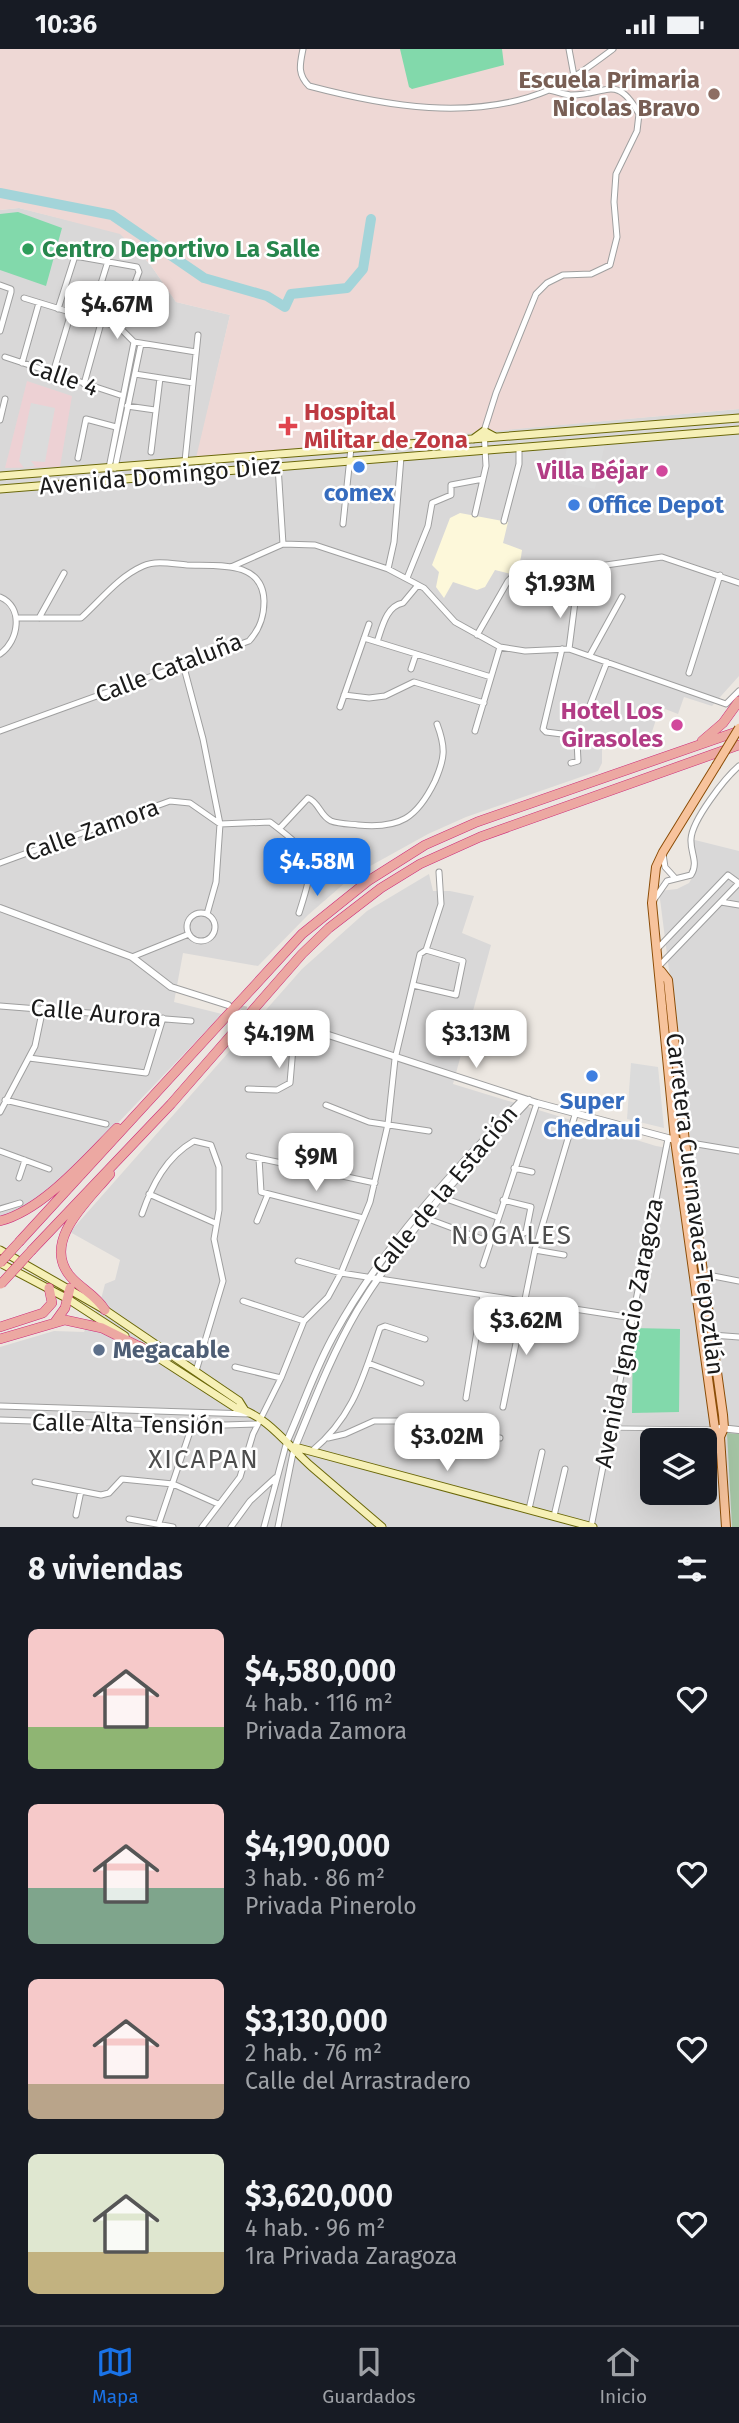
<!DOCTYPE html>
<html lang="es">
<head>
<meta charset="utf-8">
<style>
	body { margin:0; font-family:"Fira Sans",sans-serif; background:#242831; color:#f1f3f6; height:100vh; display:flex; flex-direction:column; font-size:26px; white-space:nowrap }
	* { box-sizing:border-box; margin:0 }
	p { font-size:23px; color:#9ea1a6 }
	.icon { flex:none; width:38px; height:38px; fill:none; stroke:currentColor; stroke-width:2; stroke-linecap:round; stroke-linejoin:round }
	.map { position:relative; height:1478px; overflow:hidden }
	.drawer { display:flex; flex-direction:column; background:#171b24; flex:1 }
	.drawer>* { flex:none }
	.tools { position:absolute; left:640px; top:1379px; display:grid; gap:14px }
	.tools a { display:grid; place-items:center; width:77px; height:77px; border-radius:10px; background:#171b24; box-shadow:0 7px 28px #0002; font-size:35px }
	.price { position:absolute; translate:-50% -60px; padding:0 16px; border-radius:14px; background:#fff; color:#222; font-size:23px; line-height:46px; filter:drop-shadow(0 2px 4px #0008) }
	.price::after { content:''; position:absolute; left:50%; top:42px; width:21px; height:16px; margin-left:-10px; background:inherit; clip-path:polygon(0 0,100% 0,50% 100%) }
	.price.selected { background:#1a73e8; color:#fff }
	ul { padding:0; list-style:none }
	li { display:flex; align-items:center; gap:21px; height:175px; padding:0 28px }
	li span { display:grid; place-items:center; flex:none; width:196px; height:140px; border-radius:10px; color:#555 }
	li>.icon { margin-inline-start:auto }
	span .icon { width:84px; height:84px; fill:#fffc; stroke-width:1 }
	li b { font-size:30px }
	h2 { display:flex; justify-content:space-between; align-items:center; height:84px; padding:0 28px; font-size:30px }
	.status { display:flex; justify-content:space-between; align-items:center; height:49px; padding:0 35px; background:#171b24; direction:ltr }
	.status svg { height:19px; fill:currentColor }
	.tabs { display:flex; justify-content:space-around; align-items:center; height:98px; border-top:2px solid #363941; background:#171b24; font-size:19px; color:#9ea1a6 }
	.tabs a { display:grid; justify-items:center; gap:4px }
	.tabs .selected { color:#1a73e8 }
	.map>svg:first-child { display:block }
</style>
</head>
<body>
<div class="status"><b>10:36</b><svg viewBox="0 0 49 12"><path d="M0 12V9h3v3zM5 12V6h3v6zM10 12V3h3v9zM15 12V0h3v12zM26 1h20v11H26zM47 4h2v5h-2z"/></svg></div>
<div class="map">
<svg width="739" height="1478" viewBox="0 0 739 1478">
	<rect width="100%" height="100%" fill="#ece7e1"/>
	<!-- residential -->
	<path fill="#d9d8d8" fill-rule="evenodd" d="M19,159L120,184L150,215L176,253L230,266L197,408L739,360V627L712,657L684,648L678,665L660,658L651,686L646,688L641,701L623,693L602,694V714L598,722L466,768L428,785L354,826L308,866L258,917L183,904L174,953L222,965L52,1143L0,1172V161Z
		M691,790L739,802V1478H0V1298L54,1282L84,1283L100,1254L105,1235L115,1231L120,1211L70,1183L302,920L367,862L429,825L433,842H450L474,847L462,884L491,896L453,1035L656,1097L692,1103L659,842L677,840L689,834L696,822ZM653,1391H705V1444H653Z"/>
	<!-- commercial -->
	<path fill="#edd1d4" d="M27,332L72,347L60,418L5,419Z"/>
	<!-- education -->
	<path fill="#fdf8da" d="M460,464L508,473L503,494L522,501L521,508L519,516L511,525L495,521L485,538L477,541L453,533L444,549L436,538L439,523L432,516L450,469Z"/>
	<!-- military -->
	<path fill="#eed8d5" d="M0,0H739V360L196,409L230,266L176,253L150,215L120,185L19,159L0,161Z"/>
	<!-- cemetery -->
	<path fill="#a4c4a4" d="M727,1384L739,1385V1478H732Z"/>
	<!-- pitch -->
	<path fill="#82d9ab" d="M400,0H502L504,16L412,40L409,38Z
		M18,163L62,179L46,237L0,221V165Z
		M633,1279L680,1280L679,1363L632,1364Z"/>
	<!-- parking -->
	<path fill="#dbdbdb" d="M31,354L55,359L45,413L31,412L35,417L24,419L19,412Z
		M605,394L595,440L561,433L567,398Z
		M631,1014L658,1018L664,1079L627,1070Z"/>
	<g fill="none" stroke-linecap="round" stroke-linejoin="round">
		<!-- river -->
		<path stroke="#a3d4d9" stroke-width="10" d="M0,144L112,166L204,229L267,247L285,258L291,245L347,239L363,220L371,170"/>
		<!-- tertiary-tunnel -->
		<path stroke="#cdc8c3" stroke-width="6" stroke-dasharray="6 3" stroke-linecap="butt" d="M232,957L264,965"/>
		<defs>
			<path id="pedestrian" d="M612,1379L713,1380"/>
			<path id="minor" d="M303,0C300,15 297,25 309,37C385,57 473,73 549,41C572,31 593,15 613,0
				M569,0L574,27
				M0,236L11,240V243L0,282
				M24,249L119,278L134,293L196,303
				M58,260L75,207L137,218L139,223L119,278
				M90,270L108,212
				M5,308L123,347
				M22,314L39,254
				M53,324L71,264
				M135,325L193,334
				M84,335L101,274
				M127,357L155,361
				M0,371L5,350
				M151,403L160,329
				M78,409L86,370L116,378
				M185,412L198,286
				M278,417L283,495
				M109,419L134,293
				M115,419L141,295
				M475,465L486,417L484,382L496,344L536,245L547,234L563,226L591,225L610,216L617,188L614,153L616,125L637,82L639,65C616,23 606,47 570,46C563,45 555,42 548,41
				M504,472L519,415V398
				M343,475L351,399
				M606,516L662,508L739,534
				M231,518L283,495L315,496L388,520L424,539L455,573L500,598L525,602L569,600L726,655L739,642
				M388,520L394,493L401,408
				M407,529L428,477L432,454L451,446V436L483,430
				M0,548C24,558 19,592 0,605
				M39,569L64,524
				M477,586L508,532L525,515H532L536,548
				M364,589L491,628
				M377,593C382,579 386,557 403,554L418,536
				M562,600L543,680L546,683L570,686L577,692L578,712L571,714
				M569,600L576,545
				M590,606L622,548
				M183,615L203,690L220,775L216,833L207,865
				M411,620L416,605
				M689,624L720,526
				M344,646L369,649L385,647L414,633L484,654
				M590,656L607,613
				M340,658L369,575
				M0,682L249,592C260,580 264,568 264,552C263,511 217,517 187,516C173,515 156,511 143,517C118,528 101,551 81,569H17
				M475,682L500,598
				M279,780L308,749C319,753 320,767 331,772C339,775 349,775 358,776C400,780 417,769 435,732C445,709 446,699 437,675
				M663,805L665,818L675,829
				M0,814L170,752L190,754L220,775L270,773C316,808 316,811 299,864
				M311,827L359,800
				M653,852L667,832L691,826C699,813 690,804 691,790C692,771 725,729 739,717
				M721,853L739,856
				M187 878a14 14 0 1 1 28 0a14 14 0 1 1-28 0Z
				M658,899L728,826L739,834
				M426,901L441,855L439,823
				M132,908L189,885
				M660,916L739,834
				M0,957L191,972
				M29,1009L146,1024L163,969
				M248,1040L277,1041L290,1034L295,975
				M5,1051L106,1075
				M326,1056L369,1073L429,1082
				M0,1063L35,997L43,959
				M685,1093L739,1102
				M0,1102L49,1120
				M249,1107L375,1134
				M259,1109L261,1143L363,1169
				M514,1119L532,1123
				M19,1129L25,1111
				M149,1145L215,1174
				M438,1147L497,1168
				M503,1151L531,1158L526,1183L520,1186
				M0,1160L20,1154
				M142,1165C152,1136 166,1108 194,1092L211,1096L219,1118V1161L214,1190L223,1232L196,1322
				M423,1168L490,1193
				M257,1172L268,1145
				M535,1201L564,1206
				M298,1212L341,1224L633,1269
				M483,1216L537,1054
				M703,1225L739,1232
				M243,1252L304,1272
				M712,1286L739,1288
				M368,1314L421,1334
				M235,1318L281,1329
				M466,1349L483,1246
				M0,1357L249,1365
				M503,1358L535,1201L575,1066
				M0,1371L193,1377L257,1375
				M328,1389L345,1385L374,1372H429L448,1383L500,1389
				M312,1402C354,1367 363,1328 380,1279L385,1277L425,1290
				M35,1433L101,1446L109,1444L122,1430L173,1435L218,1455
				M529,1460L542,1403
				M76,1466L81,1442
				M554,1467L565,1420
				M129,1470L173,1478
				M159,1474L196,1365
				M202,1478L240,1428L253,1385L281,1329L304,1272L328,1248L341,1224L370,1153L388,1075L395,1010L420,905L426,901L463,912L456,946L413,936
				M231,1478L250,1452L275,1429
				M264,1478L287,1392
				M278,1478L294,1399
				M591,1478L668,1090"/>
			<path id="tertiary" d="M0,859L132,908L171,938L228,956
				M264,965L537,1054L679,1092
				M720,1379L739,1381
				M287,1392C303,1357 315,1319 335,1284C383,1197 454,1121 523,1050
				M295,1398C314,1352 332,1305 357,1262C404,1184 467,1117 529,1051"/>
			<path id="secondary" d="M473,390L484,382L495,388
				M0,427L739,369
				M0,440L739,381
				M0,1201L105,1261L239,1352L244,1360
				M0,1214L68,1250L125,1287
				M140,1297L236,1359C266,1365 290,1399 312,1418C335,1438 359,1458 382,1478
				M295,1398L593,1478"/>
			<path id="primary" d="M716,717L663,803L656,818L652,854L675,1091L715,1380L720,1388
				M661,922L668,931L685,1093L723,1366L724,1379L720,1388L726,1478"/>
			<path id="trunk" d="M702,692L723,674L739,652
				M0,1172C43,1161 86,1110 117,1079
				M20,1192L302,885L368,832L425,796L477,773L739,682
				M32,1201L171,1055L302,905L329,879L381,839L420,815L480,788L739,696
				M105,1261C96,1246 81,1240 70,1227C41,1192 89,1151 110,1125
				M55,1273L65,1259L70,1239
				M0,1278L43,1264L52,1254L49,1239
				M0,1290L65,1271L102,1279L142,1299"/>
		</defs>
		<!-- pedestrian casing -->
		<use href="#pedestrian" stroke="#9f9f9f" stroke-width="5"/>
		<!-- minor casing -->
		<use href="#minor" stroke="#9f9f9f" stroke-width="7"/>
		<!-- tertiary casing -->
		<use href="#tertiary" stroke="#9f9f9f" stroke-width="8"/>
		<!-- secondary casing -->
		<use href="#secondary" stroke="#6b680a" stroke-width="9"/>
		<!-- primary casing -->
		<use href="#primary" stroke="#8c4d07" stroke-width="10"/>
		<!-- trunk casing -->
		<use href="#trunk" stroke="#cd2c7a" stroke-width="10"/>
		<!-- pedestrian -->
		<use href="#pedestrian" stroke="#fff" stroke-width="3.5"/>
		<!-- minor -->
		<use href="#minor" stroke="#fff" stroke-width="5"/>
		<!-- tertiary -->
		<use href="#tertiary" stroke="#fff" stroke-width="6"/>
		<!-- secondary -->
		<use href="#secondary" stroke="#f6f0b6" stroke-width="7"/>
		<!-- primary -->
		<use href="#primary" stroke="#f7c39c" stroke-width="8"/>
		<!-- trunk -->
		<use href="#trunk" stroke="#eca8a2" stroke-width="9"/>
		<defs>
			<path id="primary-bridge" d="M716,717L739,679"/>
			<path id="trunk-bridge" d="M0,1214L20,1192
				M1,1235L32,1201"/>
		</defs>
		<!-- primary-bridge casing -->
		<use href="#primary-bridge" stroke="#8c4d07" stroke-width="10" stroke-linecap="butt"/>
		<!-- trunk-bridge casing -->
		<use href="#trunk-bridge" stroke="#cd2c7a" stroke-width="10" stroke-linecap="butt"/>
		<!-- primary-bridge -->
		<use href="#primary-bridge" stroke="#f7c39c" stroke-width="8"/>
		<!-- trunk-bridge -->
		<use href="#trunk-bridge" stroke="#eca8a2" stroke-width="9"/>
	</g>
	<!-- markers -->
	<circle fill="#8d6e63" stroke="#fff" stroke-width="2.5" cx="714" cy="45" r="7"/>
	<circle fill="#2e9e5b" stroke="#fff" stroke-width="2.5" cx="28" cy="200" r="7"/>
	<path fill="#e0444e" stroke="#fff" stroke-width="2.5" d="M284.5 366.5h7v7h7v7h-7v7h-7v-7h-7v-7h7z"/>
	<g fill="#3f7fe0" stroke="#fff" stroke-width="2.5">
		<circle cx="359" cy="418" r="7"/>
		<circle cx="574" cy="456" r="7"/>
		<circle cx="592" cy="1027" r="7"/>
	</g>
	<g fill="#d1479c" stroke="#fff" stroke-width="2.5">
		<circle cx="662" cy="422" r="7"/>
		<circle cx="677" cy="676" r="7"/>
	</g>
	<circle fill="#5c6f8a" stroke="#fff" stroke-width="2.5" cx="99" cy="1301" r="7"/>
	<g text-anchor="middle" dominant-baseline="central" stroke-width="5" stroke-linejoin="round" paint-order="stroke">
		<!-- education labels -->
		<g font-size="24" font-weight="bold" fill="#785e54" stroke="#fff" text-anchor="end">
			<text x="700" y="31">Escuela Primaria<tspan x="700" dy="28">Nicolas Bravo</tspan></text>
		</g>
		<!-- leisure labels -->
		<g font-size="24" font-weight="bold" fill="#27864d" stroke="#fff" text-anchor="start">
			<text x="42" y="200">Centro Deportivo La Salle</text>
		</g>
		<!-- street labels -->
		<g font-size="24" fill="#1b1b1b" stroke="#fff">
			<text transform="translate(63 328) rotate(19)">Calle 4</text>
			<text transform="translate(160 427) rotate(-5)">Avenida Domingo Diez</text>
			<text transform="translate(169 619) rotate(-21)">Calle Cataluña</text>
			<text transform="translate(92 781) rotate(-20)">Calle Zamora</text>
			<text transform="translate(96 964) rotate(5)">Calle Aurora</text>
			<text transform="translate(445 1141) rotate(-50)">Calle de la Estación</text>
			<text transform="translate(695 1155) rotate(83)">Carretera Cuernavaca-Tepoztlán</text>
			<text transform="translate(629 1284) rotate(-79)">Avenida Ignacio Zaragoza</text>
			<text transform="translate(128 1375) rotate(1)">Calle Alta Tensión</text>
		</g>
		<!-- health labels -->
		<g font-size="24" font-weight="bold" fill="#be3a42" stroke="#fff" text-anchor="start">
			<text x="304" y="363">Hospital<tspan x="304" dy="28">Militar de Zona</tspan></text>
		</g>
		<!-- hotel labels -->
		<g font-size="24" font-weight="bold" fill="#b23c85" stroke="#fff" text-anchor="end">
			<text x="648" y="422">Villa Béjar</text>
			<text x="663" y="662">Hotel Los<tspan x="663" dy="28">Girasoles</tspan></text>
		</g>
		<!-- shop labels -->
		<g font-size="24" font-weight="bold" fill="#366cbe" stroke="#fff">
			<text x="359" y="444">comex</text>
			<text x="588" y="456" text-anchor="start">Office Depot</text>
			<text x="592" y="1052">Super<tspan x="592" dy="28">Chedraui</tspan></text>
		</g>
		<!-- service labels -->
		<g font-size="24" font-weight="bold" fill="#4e5e75" stroke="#fff" text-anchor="start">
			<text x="113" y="1301">Megacable</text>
		</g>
		<!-- neighbourhood labels -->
		<g font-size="26" letter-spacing="2" fill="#4e4e4e" stroke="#fff">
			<text x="512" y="1186">NOGALES</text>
			<text x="204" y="1410">XICAPAN</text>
		</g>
	</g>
</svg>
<div class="tools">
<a><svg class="icon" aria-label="layers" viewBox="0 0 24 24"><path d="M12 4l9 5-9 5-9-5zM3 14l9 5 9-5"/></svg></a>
</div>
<b class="price" style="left:117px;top:292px">$4.67M</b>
<b class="price" style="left:560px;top:571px">$1.93M</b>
<b class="price selected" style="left:317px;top:849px">$4.58M</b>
<b class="price" style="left:279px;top:1021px">$4.19M</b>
<b class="price" style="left:476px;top:1021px">$3.13M</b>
<b class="price" style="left:316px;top:1144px">$9M</b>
<b class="price" style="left:526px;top:1308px">$3.62M</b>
<b class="price" style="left:447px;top:1424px">$3.02M</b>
</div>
<section class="drawer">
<h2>8 viviendas<svg class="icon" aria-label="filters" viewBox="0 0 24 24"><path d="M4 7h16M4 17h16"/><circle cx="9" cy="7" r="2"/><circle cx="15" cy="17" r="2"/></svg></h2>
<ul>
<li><span style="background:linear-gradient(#f6c9c9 70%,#8fb573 0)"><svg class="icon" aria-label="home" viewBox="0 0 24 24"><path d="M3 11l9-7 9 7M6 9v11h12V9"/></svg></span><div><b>$4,580,000</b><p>4 hab. · 116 m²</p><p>Privada Zamora</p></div><svg class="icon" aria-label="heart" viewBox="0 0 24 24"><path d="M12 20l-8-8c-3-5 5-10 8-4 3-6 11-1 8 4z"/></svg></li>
<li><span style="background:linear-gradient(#f6c9c9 60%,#7fa58c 0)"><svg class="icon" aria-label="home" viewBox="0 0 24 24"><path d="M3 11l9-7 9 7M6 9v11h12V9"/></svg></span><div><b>$4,190,000</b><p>3 hab. · 86 m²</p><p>Privada Pinerolo</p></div><svg class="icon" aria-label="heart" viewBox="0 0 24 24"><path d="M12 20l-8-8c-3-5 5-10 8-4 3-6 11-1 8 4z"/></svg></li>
<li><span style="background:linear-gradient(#f6c9c9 75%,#b9a48a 0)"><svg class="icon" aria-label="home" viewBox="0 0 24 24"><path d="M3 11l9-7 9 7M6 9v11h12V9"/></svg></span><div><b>$3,130,000</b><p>2 hab. · 76 m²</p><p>Calle del Arrastradero</p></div><svg class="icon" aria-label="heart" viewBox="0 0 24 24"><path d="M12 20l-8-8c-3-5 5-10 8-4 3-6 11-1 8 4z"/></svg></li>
<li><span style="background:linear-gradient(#dfe7d0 70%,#c2b280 0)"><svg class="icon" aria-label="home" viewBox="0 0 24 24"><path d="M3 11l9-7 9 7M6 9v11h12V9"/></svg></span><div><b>$3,620,000</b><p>4 hab. · 96 m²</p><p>1ra Privada Zaragoza</p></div><svg class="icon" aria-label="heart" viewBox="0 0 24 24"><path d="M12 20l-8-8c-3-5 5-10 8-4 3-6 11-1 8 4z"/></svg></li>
</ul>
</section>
<nav class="tabs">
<a class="selected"><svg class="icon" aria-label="map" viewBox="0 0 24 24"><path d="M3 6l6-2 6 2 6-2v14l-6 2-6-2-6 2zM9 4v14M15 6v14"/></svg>Mapa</a>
<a><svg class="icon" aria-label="saved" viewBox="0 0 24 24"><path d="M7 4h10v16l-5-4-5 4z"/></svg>Guardados</a>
<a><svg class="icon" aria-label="home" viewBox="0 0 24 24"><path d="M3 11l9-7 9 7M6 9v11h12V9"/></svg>Inicio</a>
</nav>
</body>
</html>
